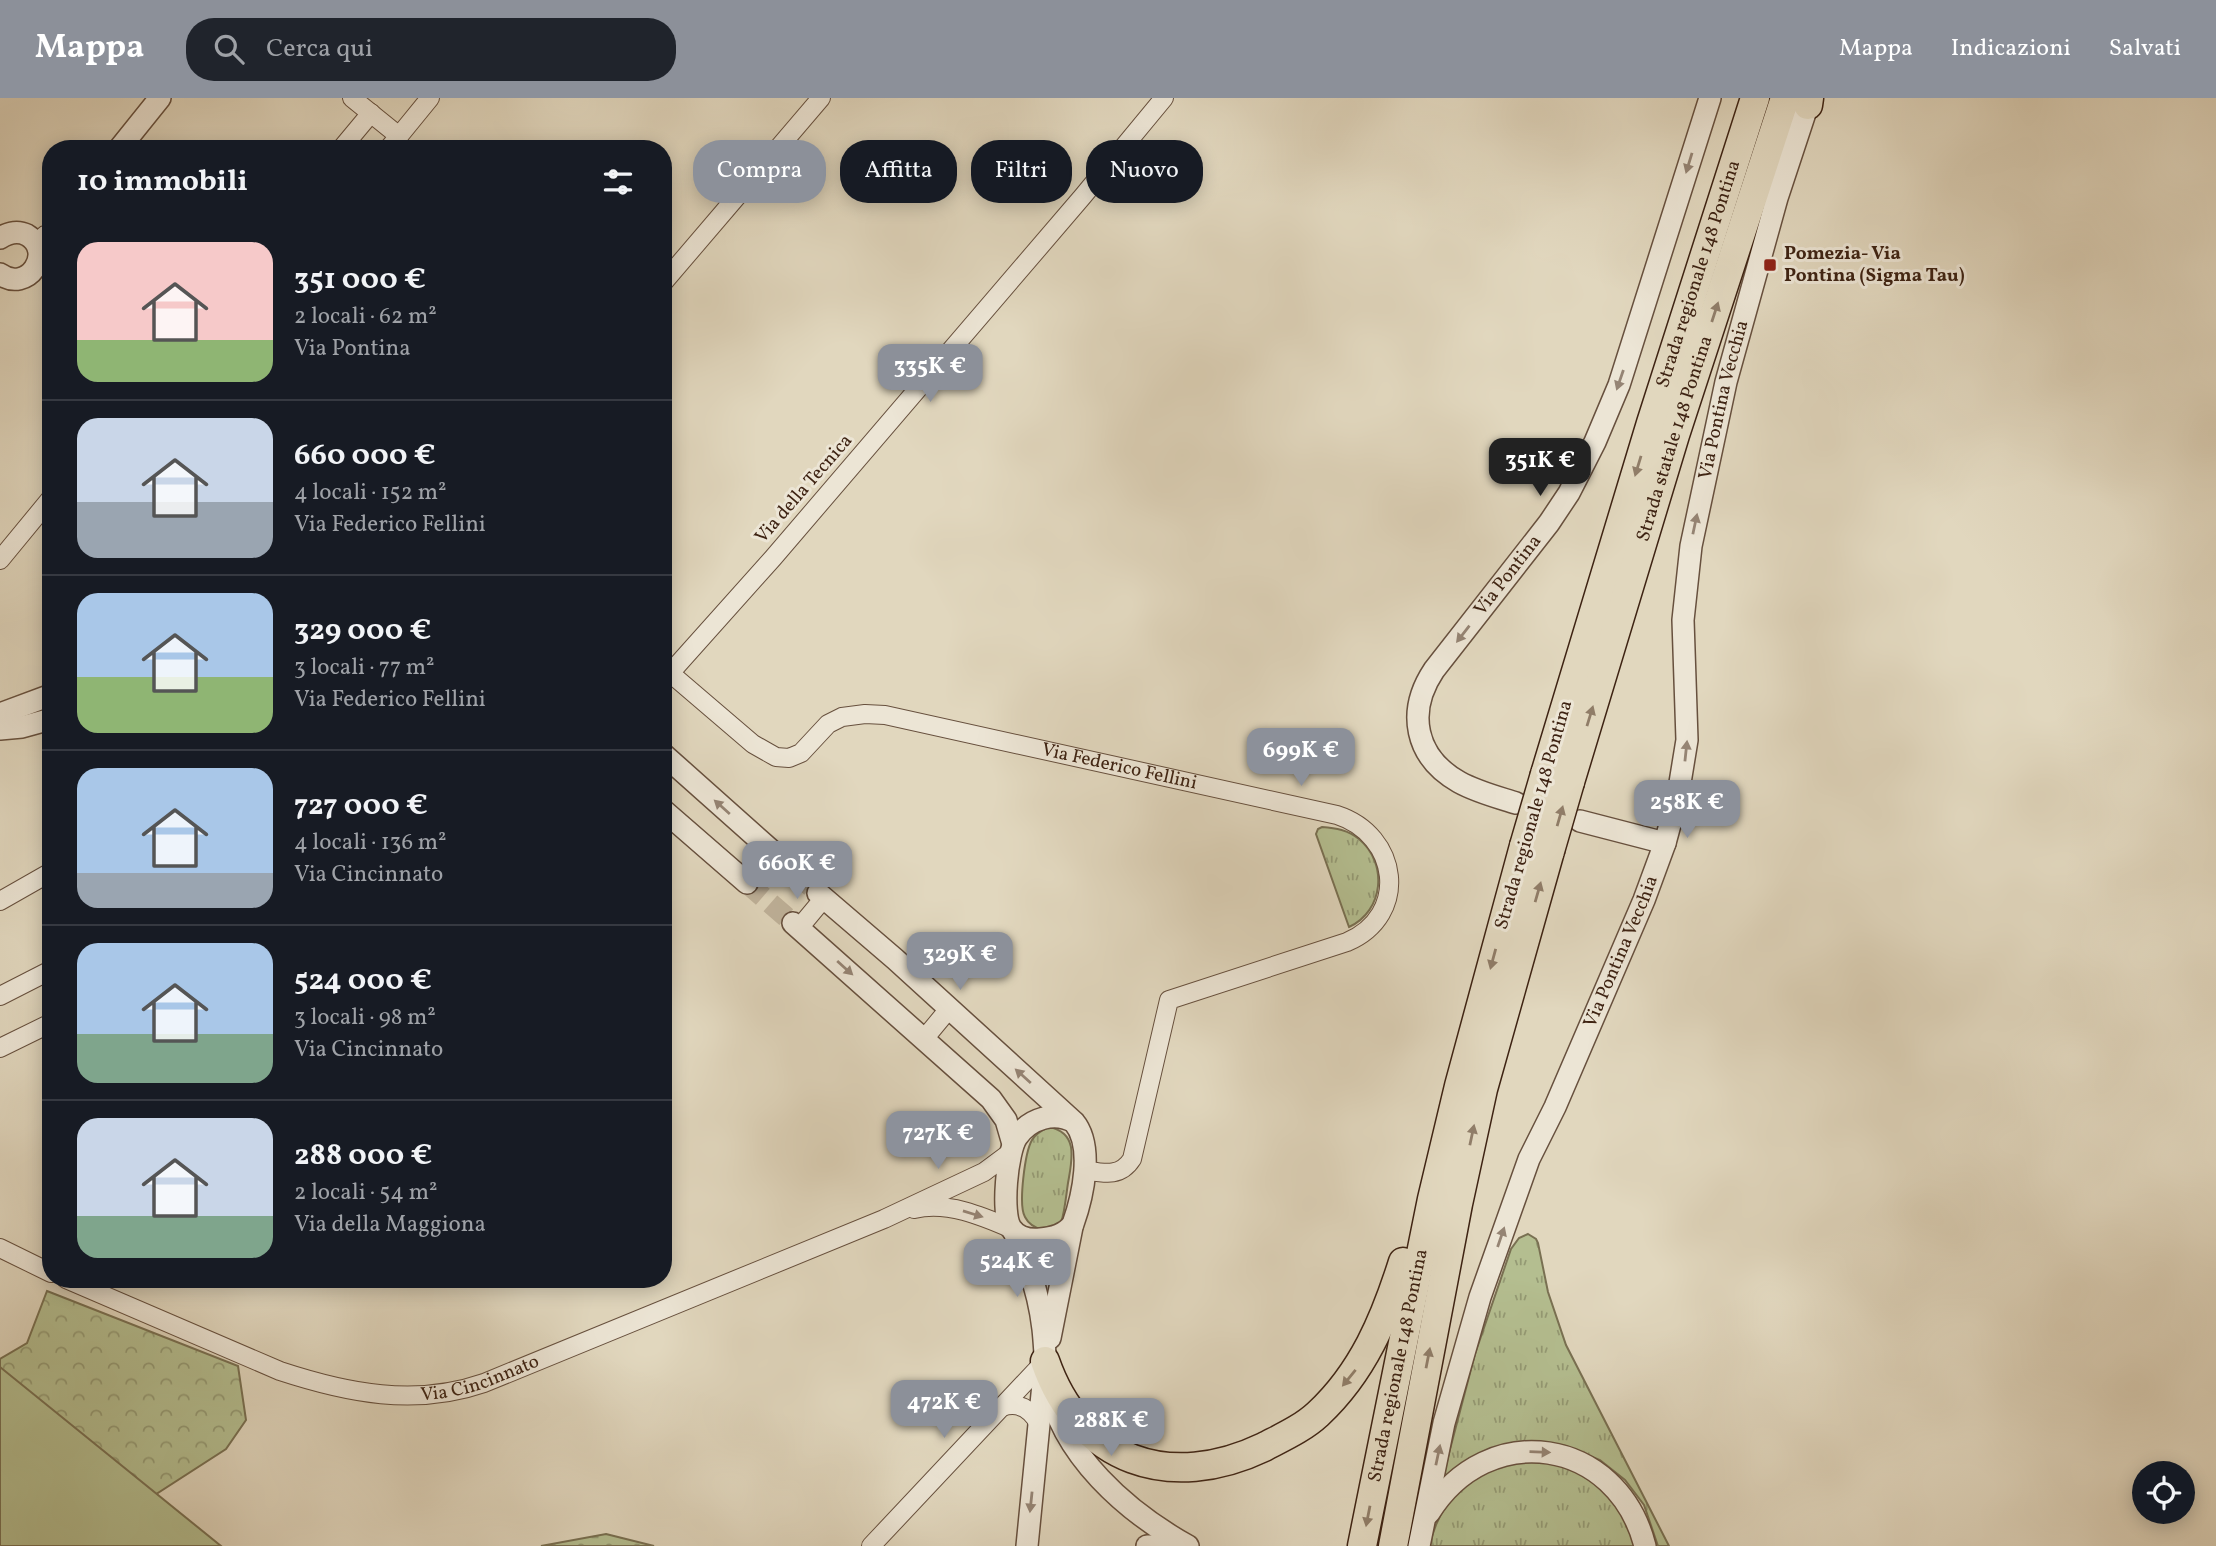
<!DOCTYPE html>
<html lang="it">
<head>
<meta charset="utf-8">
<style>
	body { margin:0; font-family:Vollkorn,serif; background:#20242c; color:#f1f3f6; height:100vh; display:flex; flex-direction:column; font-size:26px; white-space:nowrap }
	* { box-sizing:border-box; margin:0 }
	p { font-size:23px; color:#9ea1a6 }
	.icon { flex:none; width:38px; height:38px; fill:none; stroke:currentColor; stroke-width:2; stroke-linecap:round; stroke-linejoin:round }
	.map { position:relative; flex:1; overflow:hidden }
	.sheet { position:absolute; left:42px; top:42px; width:630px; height:1148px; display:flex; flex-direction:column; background:#171b24; border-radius:28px; box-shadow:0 4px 18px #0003 }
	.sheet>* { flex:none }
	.hud { position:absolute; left:693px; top:42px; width:665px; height:63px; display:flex; gap:14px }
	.tools { position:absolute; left:2132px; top:1363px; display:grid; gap:14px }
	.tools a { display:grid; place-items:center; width:63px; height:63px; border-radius:50%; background:#171b24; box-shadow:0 4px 18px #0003; font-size:35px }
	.price { position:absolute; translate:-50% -60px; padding:0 16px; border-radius:14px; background:#8c9099; color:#fff; font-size:23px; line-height:46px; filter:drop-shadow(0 2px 4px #0008) }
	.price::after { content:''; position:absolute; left:50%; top:42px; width:21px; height:16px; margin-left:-10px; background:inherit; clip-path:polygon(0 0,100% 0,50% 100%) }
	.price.selected { background:#222; color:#fff }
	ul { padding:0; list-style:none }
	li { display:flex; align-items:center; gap:21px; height:175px; padding:0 35px }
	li+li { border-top:2px solid #363941 }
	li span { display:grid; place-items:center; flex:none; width:196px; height:140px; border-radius:21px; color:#555 }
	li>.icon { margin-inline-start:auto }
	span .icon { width:84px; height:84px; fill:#fffc; stroke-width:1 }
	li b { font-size:30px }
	h2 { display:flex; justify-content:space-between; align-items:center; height:84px; padding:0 35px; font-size:30px }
	.chip { padding:0 24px; border-radius:28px; background:#171b24; box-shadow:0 4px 18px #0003; font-size:24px; line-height:63px }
	.chip.selected { background:#8c9099; color:#fff }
	header { display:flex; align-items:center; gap:42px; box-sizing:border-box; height:98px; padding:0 35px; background:#8c9099; color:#fff }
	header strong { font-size:33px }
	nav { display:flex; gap:38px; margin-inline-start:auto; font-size:24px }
	.search { width:490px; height:63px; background:#20242c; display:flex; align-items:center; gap:18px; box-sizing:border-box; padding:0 24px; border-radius:28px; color:#9ea1a6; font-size:26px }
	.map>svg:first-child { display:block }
</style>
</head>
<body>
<header>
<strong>Mappa</strong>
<div class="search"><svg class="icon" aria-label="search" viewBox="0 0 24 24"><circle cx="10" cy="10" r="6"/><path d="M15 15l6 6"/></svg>Cerca qui</div>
<nav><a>Mappa</a><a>Indicazioni</a><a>Salvati</a></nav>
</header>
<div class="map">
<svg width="2216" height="1448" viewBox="0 0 2216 1448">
	<defs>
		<pattern id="grass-tufts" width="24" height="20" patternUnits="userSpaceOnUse" patternTransform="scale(1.75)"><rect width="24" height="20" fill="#b4be90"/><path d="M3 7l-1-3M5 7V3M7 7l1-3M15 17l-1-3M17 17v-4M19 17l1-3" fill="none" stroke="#949a74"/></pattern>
		<pattern id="forest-crowns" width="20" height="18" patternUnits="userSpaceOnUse" patternTransform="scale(1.75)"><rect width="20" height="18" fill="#b4be90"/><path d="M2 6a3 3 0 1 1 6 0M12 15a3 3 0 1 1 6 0" fill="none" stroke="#949a74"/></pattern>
		<pattern id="cemetery-stones" width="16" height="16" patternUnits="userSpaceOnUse" patternTransform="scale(1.75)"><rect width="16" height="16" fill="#b4be90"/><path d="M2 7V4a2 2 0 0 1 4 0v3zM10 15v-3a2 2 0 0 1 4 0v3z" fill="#949a74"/></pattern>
	</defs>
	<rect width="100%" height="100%" fill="#e1d7be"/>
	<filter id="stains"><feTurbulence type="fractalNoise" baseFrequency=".00286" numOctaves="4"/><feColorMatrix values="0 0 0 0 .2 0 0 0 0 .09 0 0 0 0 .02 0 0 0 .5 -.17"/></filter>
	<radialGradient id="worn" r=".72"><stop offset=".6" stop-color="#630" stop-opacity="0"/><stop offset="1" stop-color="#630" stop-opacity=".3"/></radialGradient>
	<!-- grass -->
	<path fill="url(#grass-tufts)" stroke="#797052" stroke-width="2" d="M1322,729C1336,730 1348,732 1359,741C1388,765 1384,813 1349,829L1316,736L1318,731Z
		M1049,1029C1079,1035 1072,1062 1068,1085C1066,1098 1065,1112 1061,1125L1059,1128L1043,1132C1035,1130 1029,1127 1025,1119C1018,1107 1025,1054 1032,1042C1036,1035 1042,1032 1049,1029Z
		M1528,1136L1536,1141L1538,1145L1548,1194L1566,1247L1669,1448H1658L1644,1407L1625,1382L1600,1362L1566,1348L1548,1345L1445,1379L1443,1378L1475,1256L1511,1151L1519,1140Z
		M1520,1363L1562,1365L1613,1397L1638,1448H1430C1435,1417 1455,1390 1484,1375C1494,1369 1508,1366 1520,1363Z"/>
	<!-- forest -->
	<path fill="url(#forest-crowns)" stroke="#797052" stroke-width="2" d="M47,1193L238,1268L246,1322L226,1351L119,1420L0,1432V1261L27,1245Z"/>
	<!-- cemetery -->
	<path fill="url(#cemetery-stones)" stroke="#797052" stroke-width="2" d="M606,1436L654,1448H541Z"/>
	<!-- green -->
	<path fill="#b4be90" stroke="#797052" stroke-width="2" d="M0,1269L221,1448H0Z"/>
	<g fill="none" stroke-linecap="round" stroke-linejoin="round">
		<!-- tertiary-tunnel -->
		<path stroke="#c0b39c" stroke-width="21" stroke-dasharray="21 10" stroke-linecap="butt" d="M773,754L818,795
			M747,785L793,825"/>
		<defs>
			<g id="minor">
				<path d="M352,0L399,38L388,51"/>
				<path d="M399,38L430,0"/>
				<path d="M341,51L371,15"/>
				<path d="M45,137L51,142"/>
				<path d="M663,185L821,0"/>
				<path d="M0,462L51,400"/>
				<path id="s1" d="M670,575L753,646L776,659L789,660L801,655L828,626L842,619L865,616L885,617L1337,717C1399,737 1410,817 1347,844L1169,902L1132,1061C1120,1080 1103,1075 1084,1072"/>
				<path d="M663,583L773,460L1083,98L1164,0"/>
				<path d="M0,803L51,774"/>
				<path d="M799,830L824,800"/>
				<path d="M0,898L51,872"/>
				<path d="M924,941L948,912"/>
				<path d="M0,950L51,925"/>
				<path d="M914,1111C947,1103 982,1118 1012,1131"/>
				<path d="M0,1150L51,1175"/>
				<path id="s2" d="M66,1181L280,1273C347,1295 415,1309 484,1285L884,1121L984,1074L1011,1054"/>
				<path d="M1002,1309C1018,1303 1031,1311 1039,1326"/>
				<path d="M871,1448L1045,1263"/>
			</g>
			<g id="tertiary">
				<path d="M119,51L160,0"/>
				<path d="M0,140C8,135 17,132 27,137C56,154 27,196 0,176"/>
				<path d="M0,616L51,597"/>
				<path d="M0,631L22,629L51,621"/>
				<path d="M663,656L773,754"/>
				<path id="s3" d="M1516,705C1497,699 1477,694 1459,684C1415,659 1406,614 1434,572L1549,425L1569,395L1595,344L1619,287L1710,0"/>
				<path d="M663,712L747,785"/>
				<path d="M1580,723L1665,745"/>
				<path d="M818,795L895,861L1074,1024C1094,1048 1083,1098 1073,1126C1066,1136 1053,1140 1040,1141C1029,1142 1017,1139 1011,1130C1001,1116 1007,1053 1017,1039C1030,1020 1055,1013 1074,1024"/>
				<path d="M793,825L991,1001L1006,1022L1013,1046"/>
				<path d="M1014,1134C1029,1166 1039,1196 1043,1231C1045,1249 1045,1267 1048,1285C1061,1357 1127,1414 1188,1448"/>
				<path d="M1050,1240L1072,1129"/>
				<path d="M1429,1415C1488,1320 1617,1339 1645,1448"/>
				<path d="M1027,1448L1043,1286"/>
				<path d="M1147,1448H1159"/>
				<path id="s4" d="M1419,1448L1444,1325L1480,1199L1529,1061L1555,1009L1644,802L1665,745L1678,697L1687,642L1683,522L1691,448L1726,284L1777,100L1810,0"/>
			</g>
			<g id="trunk">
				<path d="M1808,7L1809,0"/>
				<path id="s5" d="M1545,676L1651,325L1755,0"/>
				<path id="s6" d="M1570,684L1675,337L1785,0"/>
				<path d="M1045,1263C1080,1364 1170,1394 1264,1349C1283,1339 1303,1330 1318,1316C1363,1274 1385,1221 1403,1164"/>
				<path id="s7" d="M1362,1448L1432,1101L1459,988L1524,748"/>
				<path d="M1393,1448L1458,1106L1483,991L1550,753"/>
			</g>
		</defs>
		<!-- minor casing -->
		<use href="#minor" stroke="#67503e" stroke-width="20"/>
		<!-- tertiary casing -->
		<use href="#tertiary" stroke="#67503e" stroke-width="24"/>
		<!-- trunk casing -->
		<use href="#trunk" stroke="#3e2313" stroke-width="31"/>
		<!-- minor -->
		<use href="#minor" stroke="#ece5d5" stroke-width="18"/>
		<!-- tertiary -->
		<use href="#tertiary" stroke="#ece5d5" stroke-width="21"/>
		<!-- trunk -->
		<use href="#trunk" stroke="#e1d7be" stroke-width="28"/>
		<defs>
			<path id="trunk-bridge" d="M1524,748L1545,676
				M1550,753L1570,684"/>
		</defs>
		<!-- trunk-bridge casing -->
		<use href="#trunk-bridge" stroke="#3e2313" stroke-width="31" stroke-linecap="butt"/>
		<!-- trunk-bridge -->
		<use href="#trunk-bridge" stroke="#e1d7be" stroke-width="28"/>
	</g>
	<!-- one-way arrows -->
	<defs><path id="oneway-solid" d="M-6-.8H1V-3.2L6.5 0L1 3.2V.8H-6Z" transform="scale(1.75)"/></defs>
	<g fill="#958474">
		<use href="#oneway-solid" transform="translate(1689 65) rotate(107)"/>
		<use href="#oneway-solid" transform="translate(1620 282) rotate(109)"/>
		<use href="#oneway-solid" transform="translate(1695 426) rotate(-78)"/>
		<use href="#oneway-solid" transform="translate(1463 536) rotate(128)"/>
		<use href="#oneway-solid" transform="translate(1686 653) rotate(-84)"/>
		<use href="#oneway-solid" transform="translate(722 709) rotate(-138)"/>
		<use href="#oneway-solid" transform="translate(845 870) rotate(42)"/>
		<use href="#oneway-solid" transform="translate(1023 978) rotate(-138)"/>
		<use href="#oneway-solid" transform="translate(973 1116) rotate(17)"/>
		<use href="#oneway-solid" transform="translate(1501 1139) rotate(-71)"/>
		<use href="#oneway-solid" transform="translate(1540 1354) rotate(2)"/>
		<use href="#oneway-solid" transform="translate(1438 1357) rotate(-78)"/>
		<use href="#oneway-solid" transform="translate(1031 1404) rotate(96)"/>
	</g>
	<g fill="#907d68">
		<use href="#oneway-solid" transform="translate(1715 214) rotate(-72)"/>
		<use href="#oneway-solid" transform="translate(1638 368) rotate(107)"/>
		<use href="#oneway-solid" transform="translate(1590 618) rotate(-73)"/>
		<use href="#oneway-solid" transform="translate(1560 718) rotate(-74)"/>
		<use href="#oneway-solid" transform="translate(1538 794) rotate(-74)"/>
		<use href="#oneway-solid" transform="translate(1493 861) rotate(105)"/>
		<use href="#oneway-solid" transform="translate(1472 1037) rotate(-78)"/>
		<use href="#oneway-solid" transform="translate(1428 1260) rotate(-79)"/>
		<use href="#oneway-solid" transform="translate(1349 1280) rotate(129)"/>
		<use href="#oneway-solid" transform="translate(1368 1418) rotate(101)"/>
	</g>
	<!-- markers -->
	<rect fill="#8f2418" stroke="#ece5d5" stroke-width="2.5" x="1763" y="160" width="14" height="14" rx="3.5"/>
	<g text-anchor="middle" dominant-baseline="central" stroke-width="6" stroke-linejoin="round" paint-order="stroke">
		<!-- poi labels -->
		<g font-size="19" font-weight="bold" fill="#3e2313" stroke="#ece5d5" text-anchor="start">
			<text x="1784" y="156">Pomezia- Via<tspan x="1784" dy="22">Pontina (Sigma Tau)</tspan></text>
		</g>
		<!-- street labels -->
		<g font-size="19" fill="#3e2313" stroke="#ece5d5">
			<text stroke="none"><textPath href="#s5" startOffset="523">Strada regionale 148 Pontina</textPath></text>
			<text stroke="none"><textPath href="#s4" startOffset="1197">Via Pontina Vecchia</textPath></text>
			<text stroke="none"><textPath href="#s6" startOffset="359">Strada statale 148 Pontina</textPath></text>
			<text transform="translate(804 391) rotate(-49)">Via della Tecnica</text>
			<text stroke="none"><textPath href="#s3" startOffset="312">Via Pontina</textPath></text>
			<text stroke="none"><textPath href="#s1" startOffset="500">Via Federico Fellini</textPath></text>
			<text transform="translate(1534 717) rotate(-74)">Strada regionale 148 Pontina</text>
			<text stroke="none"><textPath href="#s4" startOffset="630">Via Pontina Vecchia</textPath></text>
			<text stroke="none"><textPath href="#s7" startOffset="184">Strada regionale 148 Pontina</textPath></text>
			<text stroke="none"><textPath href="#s2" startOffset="438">Via Cincinnato</textPath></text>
		</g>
	</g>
	<rect width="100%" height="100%" filter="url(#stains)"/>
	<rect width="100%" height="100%" fill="url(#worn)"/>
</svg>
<div class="tools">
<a><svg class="icon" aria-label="locate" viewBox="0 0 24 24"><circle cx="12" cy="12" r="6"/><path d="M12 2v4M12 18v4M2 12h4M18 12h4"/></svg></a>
</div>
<b class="price" style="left:930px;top:306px">335K €</b>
<b class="price selected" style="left:1540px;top:400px">351K €</b>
<b class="price" style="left:1301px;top:690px">699K €</b>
<b class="price" style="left:1687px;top:742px">258K €</b>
<b class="price" style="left:797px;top:803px">660K €</b>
<b class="price" style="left:960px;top:894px">329K €</b>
<b class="price" style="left:938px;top:1073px">727K €</b>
<b class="price" style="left:1017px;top:1201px">524K €</b>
<b class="price" style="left:944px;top:1342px">472K €</b>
<b class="price" style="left:1111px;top:1360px">288K €</b>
<div class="hud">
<a class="chip selected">Compra</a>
<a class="chip">Affitta</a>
<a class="chip">Filtri</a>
<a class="chip">Nuovo</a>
</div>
<section class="sheet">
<h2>10 immobili<svg class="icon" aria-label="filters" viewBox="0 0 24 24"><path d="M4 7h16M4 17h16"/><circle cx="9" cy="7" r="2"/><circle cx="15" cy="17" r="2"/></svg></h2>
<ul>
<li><span style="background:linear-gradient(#f6c9c9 70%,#8fb573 0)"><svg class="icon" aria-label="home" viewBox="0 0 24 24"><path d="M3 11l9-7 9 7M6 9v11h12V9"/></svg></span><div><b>351 000 €</b><p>2 locali · 62 m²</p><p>Via Pontina</p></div></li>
<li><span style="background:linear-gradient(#c9d6e8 60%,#9aa5b1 0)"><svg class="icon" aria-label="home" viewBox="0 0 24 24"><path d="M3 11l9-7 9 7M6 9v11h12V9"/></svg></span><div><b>660 000 €</b><p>4 locali · 152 m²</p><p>Via Federico Fellini</p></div></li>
<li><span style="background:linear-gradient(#a9c7e8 60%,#8fb573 0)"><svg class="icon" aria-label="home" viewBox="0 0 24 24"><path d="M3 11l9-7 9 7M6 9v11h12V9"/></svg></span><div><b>329 000 €</b><p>3 locali · 77 m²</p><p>Via Federico Fellini</p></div></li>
<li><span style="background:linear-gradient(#a9c7e8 75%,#9aa5b1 0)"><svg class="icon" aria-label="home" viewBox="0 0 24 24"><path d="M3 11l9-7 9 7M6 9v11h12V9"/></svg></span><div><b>727 000 €</b><p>4 locali · 136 m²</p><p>Via Cincinnato</p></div></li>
<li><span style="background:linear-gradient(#a9c7e8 65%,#7fa58c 0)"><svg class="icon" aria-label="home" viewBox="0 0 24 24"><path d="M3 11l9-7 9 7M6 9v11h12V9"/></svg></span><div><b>524 000 €</b><p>3 locali · 98 m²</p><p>Via Cincinnato</p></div></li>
<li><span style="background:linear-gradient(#c9d6e8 70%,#7fa58c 0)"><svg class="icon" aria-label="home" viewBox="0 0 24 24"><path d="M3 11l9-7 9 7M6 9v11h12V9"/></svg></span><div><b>288 000 €</b><p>2 locali · 54 m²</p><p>Via della Maggiona</p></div></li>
</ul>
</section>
</div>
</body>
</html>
